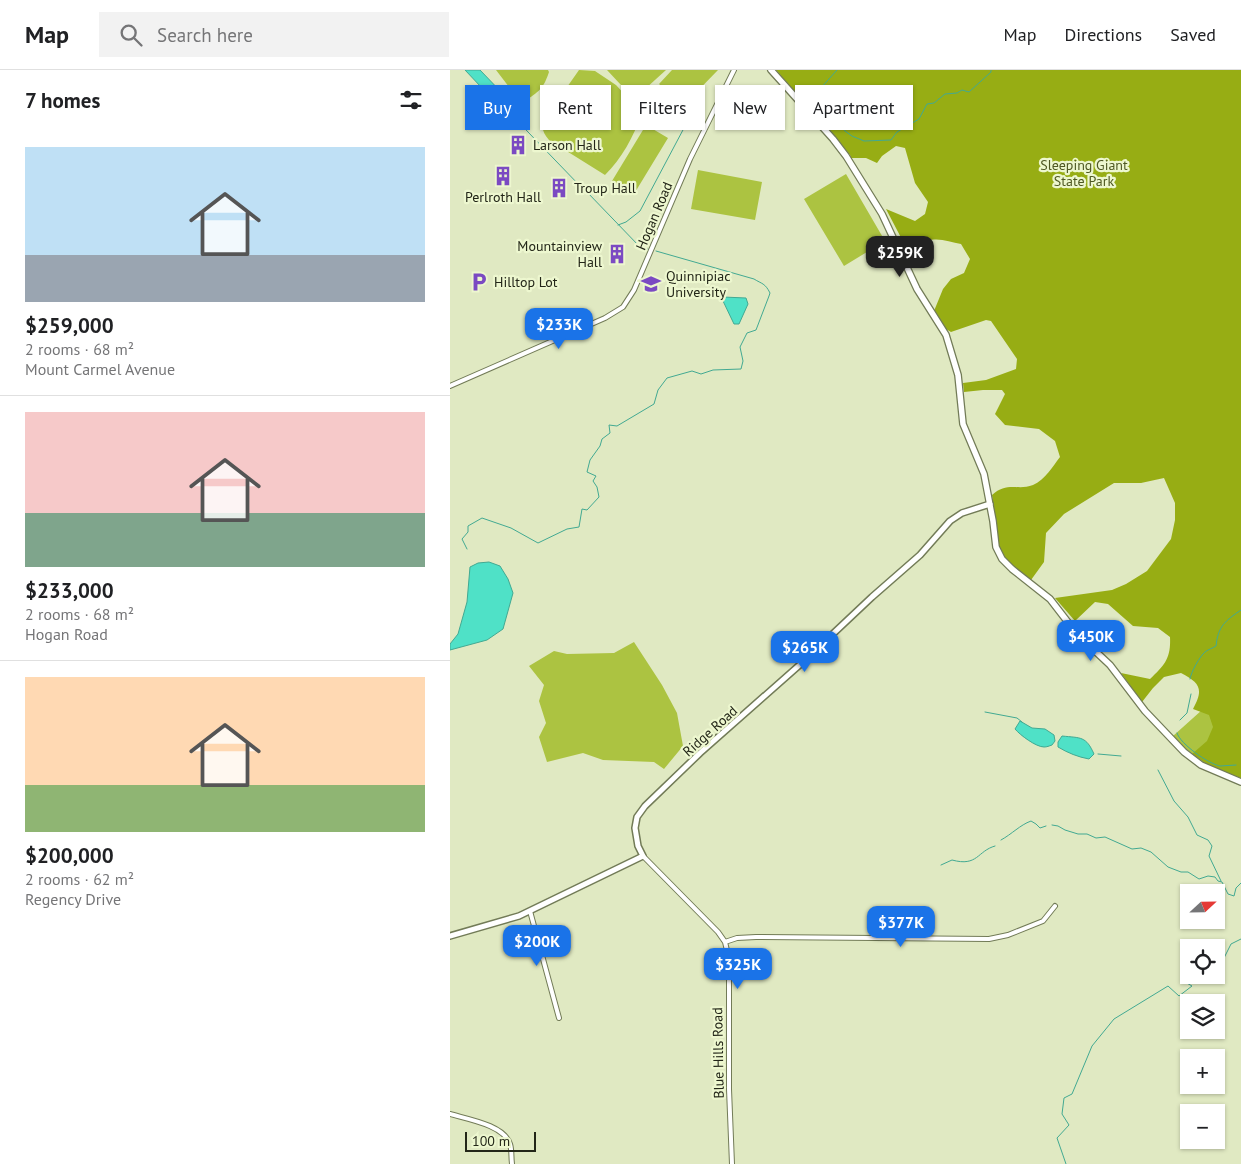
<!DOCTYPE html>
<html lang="en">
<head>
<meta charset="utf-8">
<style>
	body { margin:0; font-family:"PT Sans",sans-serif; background:#f2f2f2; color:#202124; height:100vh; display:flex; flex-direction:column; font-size:19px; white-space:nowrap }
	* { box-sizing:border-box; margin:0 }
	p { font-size:16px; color:#757577 }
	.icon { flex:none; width:28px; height:28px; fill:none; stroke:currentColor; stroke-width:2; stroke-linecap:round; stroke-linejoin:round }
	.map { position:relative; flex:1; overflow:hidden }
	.side { display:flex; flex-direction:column; background:#fff; width:450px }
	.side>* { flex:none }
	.banner { position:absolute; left:15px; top:15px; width:475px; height:45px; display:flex; gap:10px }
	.needle { width:32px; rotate:68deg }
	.fabs { position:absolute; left:730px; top:814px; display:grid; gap:10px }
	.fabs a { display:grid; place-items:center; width:45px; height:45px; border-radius:0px; background:#fff; box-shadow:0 1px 4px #0004; font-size:25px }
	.scale { position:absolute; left:15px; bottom:12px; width:71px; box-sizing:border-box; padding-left:5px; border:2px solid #232618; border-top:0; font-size:14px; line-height:18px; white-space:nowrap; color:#232618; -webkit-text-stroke:4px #edf7cf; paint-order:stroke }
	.price { position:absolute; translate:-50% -42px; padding:0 11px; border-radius:10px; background:#1a73e8; color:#fff; font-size:16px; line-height:32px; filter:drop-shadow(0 1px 2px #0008) }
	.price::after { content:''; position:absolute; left:50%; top:30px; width:15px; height:11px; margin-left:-8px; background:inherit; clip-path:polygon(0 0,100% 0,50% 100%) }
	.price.on { background:#222; color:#fff }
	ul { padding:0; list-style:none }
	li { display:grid; align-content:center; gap:10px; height:265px; padding:0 25px }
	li+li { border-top:1px solid #e0e0e0 }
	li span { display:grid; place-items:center; height:155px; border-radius:0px; color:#555 }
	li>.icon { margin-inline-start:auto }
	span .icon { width:90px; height:90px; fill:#fffc; stroke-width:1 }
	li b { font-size:21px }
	h2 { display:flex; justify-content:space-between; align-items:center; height:60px; padding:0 25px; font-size:21px }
	.pill { padding:0 18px; border-radius:0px; background:#fff; box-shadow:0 1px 4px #0004; font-size:18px; line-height:45px }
	.pill.on { background:#1a73e8; color:#fff }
	header { display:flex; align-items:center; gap:30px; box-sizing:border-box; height:70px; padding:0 25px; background:#fff; border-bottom:1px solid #e0e0e0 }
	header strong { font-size:24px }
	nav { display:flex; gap:28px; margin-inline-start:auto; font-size:18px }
	.search { width:350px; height:45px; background:#f2f2f2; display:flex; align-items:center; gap:12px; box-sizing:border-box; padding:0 18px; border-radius:0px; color:#757577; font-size:19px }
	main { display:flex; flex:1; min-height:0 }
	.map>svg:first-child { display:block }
</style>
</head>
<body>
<header>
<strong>Map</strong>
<div class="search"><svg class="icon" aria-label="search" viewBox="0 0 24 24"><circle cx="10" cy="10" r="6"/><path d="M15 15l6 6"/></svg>Search here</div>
<nav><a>Map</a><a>Directions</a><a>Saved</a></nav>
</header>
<main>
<section class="side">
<h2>7 homes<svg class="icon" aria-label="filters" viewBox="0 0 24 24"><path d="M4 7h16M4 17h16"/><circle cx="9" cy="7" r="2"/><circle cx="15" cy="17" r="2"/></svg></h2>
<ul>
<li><span style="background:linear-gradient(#bfe0f5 70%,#9aa5b1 0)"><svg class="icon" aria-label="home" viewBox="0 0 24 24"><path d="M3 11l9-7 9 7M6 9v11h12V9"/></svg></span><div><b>$259,000</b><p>2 rooms · 68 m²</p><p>Mount Carmel Avenue</p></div></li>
<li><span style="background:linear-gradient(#f6c9c9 65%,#7fa58c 0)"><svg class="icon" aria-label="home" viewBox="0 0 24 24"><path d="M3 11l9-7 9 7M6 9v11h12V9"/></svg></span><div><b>$233,000</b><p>2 rooms · 68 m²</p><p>Hogan Road</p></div></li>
<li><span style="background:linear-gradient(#ffd9b3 70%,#8fb573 0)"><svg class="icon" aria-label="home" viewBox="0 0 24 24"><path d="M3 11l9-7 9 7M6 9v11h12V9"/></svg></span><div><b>$200,000</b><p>2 rooms · 62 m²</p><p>Regency Drive</p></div></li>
</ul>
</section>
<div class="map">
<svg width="791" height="1094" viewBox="0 0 791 1094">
	<rect width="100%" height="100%" fill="#e0e9c2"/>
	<!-- green -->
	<path fill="#acc341" d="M46,0H98L99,2C92,23 87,21 72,34Z
		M129,0L145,1L166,15L189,40L191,45C183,68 172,88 155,105L99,70C93,63 91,58 94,50Z
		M157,0H216L184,29Z
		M222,0H268L233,36L209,14Z
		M196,55L218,68L184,124L162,111Z
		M248,100L312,112L305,150L241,139Z
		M396,104L435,171L394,196L354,129Z
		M184,572L212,615L227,643L233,676L214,699L204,692L153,690L133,683L97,692L89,667L96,653L89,631L94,615L79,596L104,581L117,584L164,583Z
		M791,605V708L756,694L735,678L723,666Z"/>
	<!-- forest -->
	<path fill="#97ad14" d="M326,0H791V708L763,698L742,684L757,671L763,657L759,645L743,639C754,619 750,613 731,603L714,607L703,618L692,632L671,603L700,609C715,595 721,588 720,567L708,558L683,556L658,534L645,532L625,551L605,528L662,520L676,514L697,501L721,469L725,450V433L714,408L691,413H664L614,444L596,463L594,492L581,510C568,502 555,492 549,477L542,425C557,411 568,421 583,415C595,410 603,396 610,387L605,371L589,359L555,355L545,344L555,324L552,320H533L514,322L513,313L536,310L566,299L567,289L541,251L536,250L501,262L496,259L484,241L493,219L501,209L514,203L520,189L511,174C500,172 488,167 477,171C469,174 468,179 458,181L436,139L465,151L475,144L478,132L465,113L455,78L446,76L432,86L427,93L416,88H401L400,85Z"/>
	<!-- water -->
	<path fill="#4fe1c7" stroke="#42a992" d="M15,0H30L54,25L51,34L48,35Z
		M273,227L296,228L298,234L289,254H284L273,231Z
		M39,492L50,496L58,509L63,523L53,559L37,570L0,580V574L8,564L17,532L20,497L28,493Z
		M570,651L582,658L595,659L604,665L605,671L602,675C599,676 597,677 594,677C586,677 570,665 565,659Z
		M612,666C631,668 636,666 644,684L639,689C628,687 618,683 608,677V672Z"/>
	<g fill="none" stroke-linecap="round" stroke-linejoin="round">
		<!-- stream -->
		<path stroke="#42a992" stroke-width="1" d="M356,28L383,45L395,61L402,66L414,71L441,70L447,62L469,49L477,34L484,33L495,24L507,23L512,20L519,22L541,2V0
			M357,28L370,19L387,0
			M51,34L132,118
			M277,34L304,25L333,28
			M136,121L190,177L198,179
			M168,155L176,152L190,141L234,58L250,49
			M17,479L12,469L18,462V456L32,448L61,458L88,473L117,459L129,457L132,439L137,440L149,427L147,417L143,411L146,406L137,402L140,390L150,376L152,369L160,363L159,355L167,356L204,334L208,320L217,308L242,301L251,304L263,300L291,299L293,291L290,277L297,263L306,260L319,226L320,223C315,213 312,214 304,209L206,181
			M740,609C741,602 750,586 755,582C757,580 763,578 766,576C768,556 775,551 791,540
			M535,642L567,648L572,652
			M730,650L737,643L741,624
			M727,663C730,674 759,694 770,696C775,696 781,695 786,695
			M648,684L671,686
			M708,700L724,731L738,747L747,765L758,770L762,776L759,786L771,811
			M602,755L608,756L615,760L628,764H637L646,768L655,767L682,779L691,778L701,782L718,797L731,802H738L749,809L758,806L765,807L768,811L772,812L778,824L784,826L786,818L791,813
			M551,770C562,764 570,755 581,751L586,754L590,758L596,756
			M491,795L502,790C528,797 527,781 545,776
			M766,898H769L781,874L791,869
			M616,1094L607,1068L619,1055L612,1044L614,1028L622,1024L642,976L664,949L718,916L729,926L742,916L735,912L747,907V905"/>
		<defs>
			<path id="minor" d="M0,316L155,248L173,237L184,220L240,89L284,0
				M193,786L268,862L275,872L279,889V1019L282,1094
				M80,841L109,948
				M275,872L287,868L306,867L539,869L558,865L593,851L605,836
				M0,1044C17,1049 54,1055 60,1074C62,1080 61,1087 62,1094"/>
			<path id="tertiary" d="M0,866L69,846L193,786L188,776L185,758L187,747L195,736L250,683L353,592L422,527L470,485L500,451L512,443L540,434"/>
			<path id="secondary" d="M321,0L383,69L396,86L432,144L467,219L496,265L508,305L513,354L534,404L543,451L546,477L552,489L562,499L600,529L627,564L660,595L695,641L734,682L751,695L791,712"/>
		</defs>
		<!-- minor casing -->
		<use href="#minor" stroke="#727b57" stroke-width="6"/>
		<!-- tertiary casing -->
		<use href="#tertiary" stroke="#727b57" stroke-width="8"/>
		<!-- secondary casing -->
		<use href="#secondary" stroke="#727b57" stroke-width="8"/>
		<!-- minor -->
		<use href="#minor" stroke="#fff" stroke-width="4"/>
		<!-- tertiary -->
		<use href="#tertiary" stroke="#fff" stroke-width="5"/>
		<!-- secondary -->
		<use href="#secondary" stroke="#fff" stroke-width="5.5"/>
	</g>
	<!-- icons -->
	<defs>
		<symbol id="building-bare" viewBox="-9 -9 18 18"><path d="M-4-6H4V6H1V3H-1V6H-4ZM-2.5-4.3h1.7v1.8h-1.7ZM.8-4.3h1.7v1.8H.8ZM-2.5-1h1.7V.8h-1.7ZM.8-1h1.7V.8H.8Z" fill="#7b4ac2" stroke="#edf7cf" stroke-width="2.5" paint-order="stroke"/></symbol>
		<symbol id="parking-bare" viewBox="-9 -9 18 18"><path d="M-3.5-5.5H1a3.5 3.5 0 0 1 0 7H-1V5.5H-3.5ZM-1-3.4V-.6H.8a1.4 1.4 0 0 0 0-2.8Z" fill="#7b4ac2" stroke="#edf7cf" stroke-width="2.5" paint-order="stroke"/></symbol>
		<symbol id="university-bare" viewBox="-9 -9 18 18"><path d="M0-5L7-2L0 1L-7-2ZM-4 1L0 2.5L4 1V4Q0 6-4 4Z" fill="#7b4ac2" stroke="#edf7cf" stroke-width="2.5" paint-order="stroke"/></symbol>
	</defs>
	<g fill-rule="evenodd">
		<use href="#building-bare" x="54" y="61" width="28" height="28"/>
		<use href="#building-bare" x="39" y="92" width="28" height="28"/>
		<use href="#building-bare" x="95" y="104" width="28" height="28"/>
		<use href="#building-bare" x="153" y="170" width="28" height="28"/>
		<use href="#parking-bare" x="15" y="198" width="28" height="28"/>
		<use href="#university-bare" x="187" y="200" width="28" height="28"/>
	</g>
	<g text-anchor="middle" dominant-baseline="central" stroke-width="4.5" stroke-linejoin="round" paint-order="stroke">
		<!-- poi labels -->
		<g font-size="14" fill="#232618" stroke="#edf7cf" text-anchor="start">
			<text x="83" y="75">Larson Hall</text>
			<text x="124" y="118">Troup Hall</text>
			<text x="53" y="127" text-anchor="middle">Perlroth Hall</text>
			<text x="152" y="176" text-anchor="end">Mountainview<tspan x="152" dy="16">Hall</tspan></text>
			<text x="216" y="206">Quinnipiac<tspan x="216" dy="16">University</tspan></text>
			<text x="44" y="212">Hilltop Lot</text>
		</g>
		<!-- park labels -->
		<g font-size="14" fill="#4e5823" stroke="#edf7cf">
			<text x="634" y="95">Sleeping Giant<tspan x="634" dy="16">State Park</tspan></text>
		</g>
		<!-- street labels -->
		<g font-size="14" fill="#232618" stroke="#edf7cf">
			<text transform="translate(204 146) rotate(-67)">Hogan Road</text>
			<text transform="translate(260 661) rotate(-42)">Ridge Road</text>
			<text transform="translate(268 983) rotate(-91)">Blue Hills Road</text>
		</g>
	</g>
</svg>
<div class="fabs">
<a><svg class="needle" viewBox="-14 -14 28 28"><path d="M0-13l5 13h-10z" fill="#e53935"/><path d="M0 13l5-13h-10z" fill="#757577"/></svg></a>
<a><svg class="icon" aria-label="locate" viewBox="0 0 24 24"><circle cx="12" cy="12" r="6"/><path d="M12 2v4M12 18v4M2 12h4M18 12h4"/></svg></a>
<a><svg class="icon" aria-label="layers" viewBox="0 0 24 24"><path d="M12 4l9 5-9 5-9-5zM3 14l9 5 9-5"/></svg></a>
<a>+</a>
<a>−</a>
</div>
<div class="scale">100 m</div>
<b class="price on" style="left:450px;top:208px">$259K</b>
<b class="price" style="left:109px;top:280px">$233K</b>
<b class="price" style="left:641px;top:592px">$450K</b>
<b class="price" style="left:355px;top:603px">$265K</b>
<b class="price" style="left:451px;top:878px">$377K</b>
<b class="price" style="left:87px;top:897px">$200K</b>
<b class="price" style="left:288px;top:920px">$325K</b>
<div class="banner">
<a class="pill on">Buy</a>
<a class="pill">Rent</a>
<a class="pill">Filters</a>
<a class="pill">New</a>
<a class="pill">Apartment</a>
</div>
</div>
</main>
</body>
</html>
